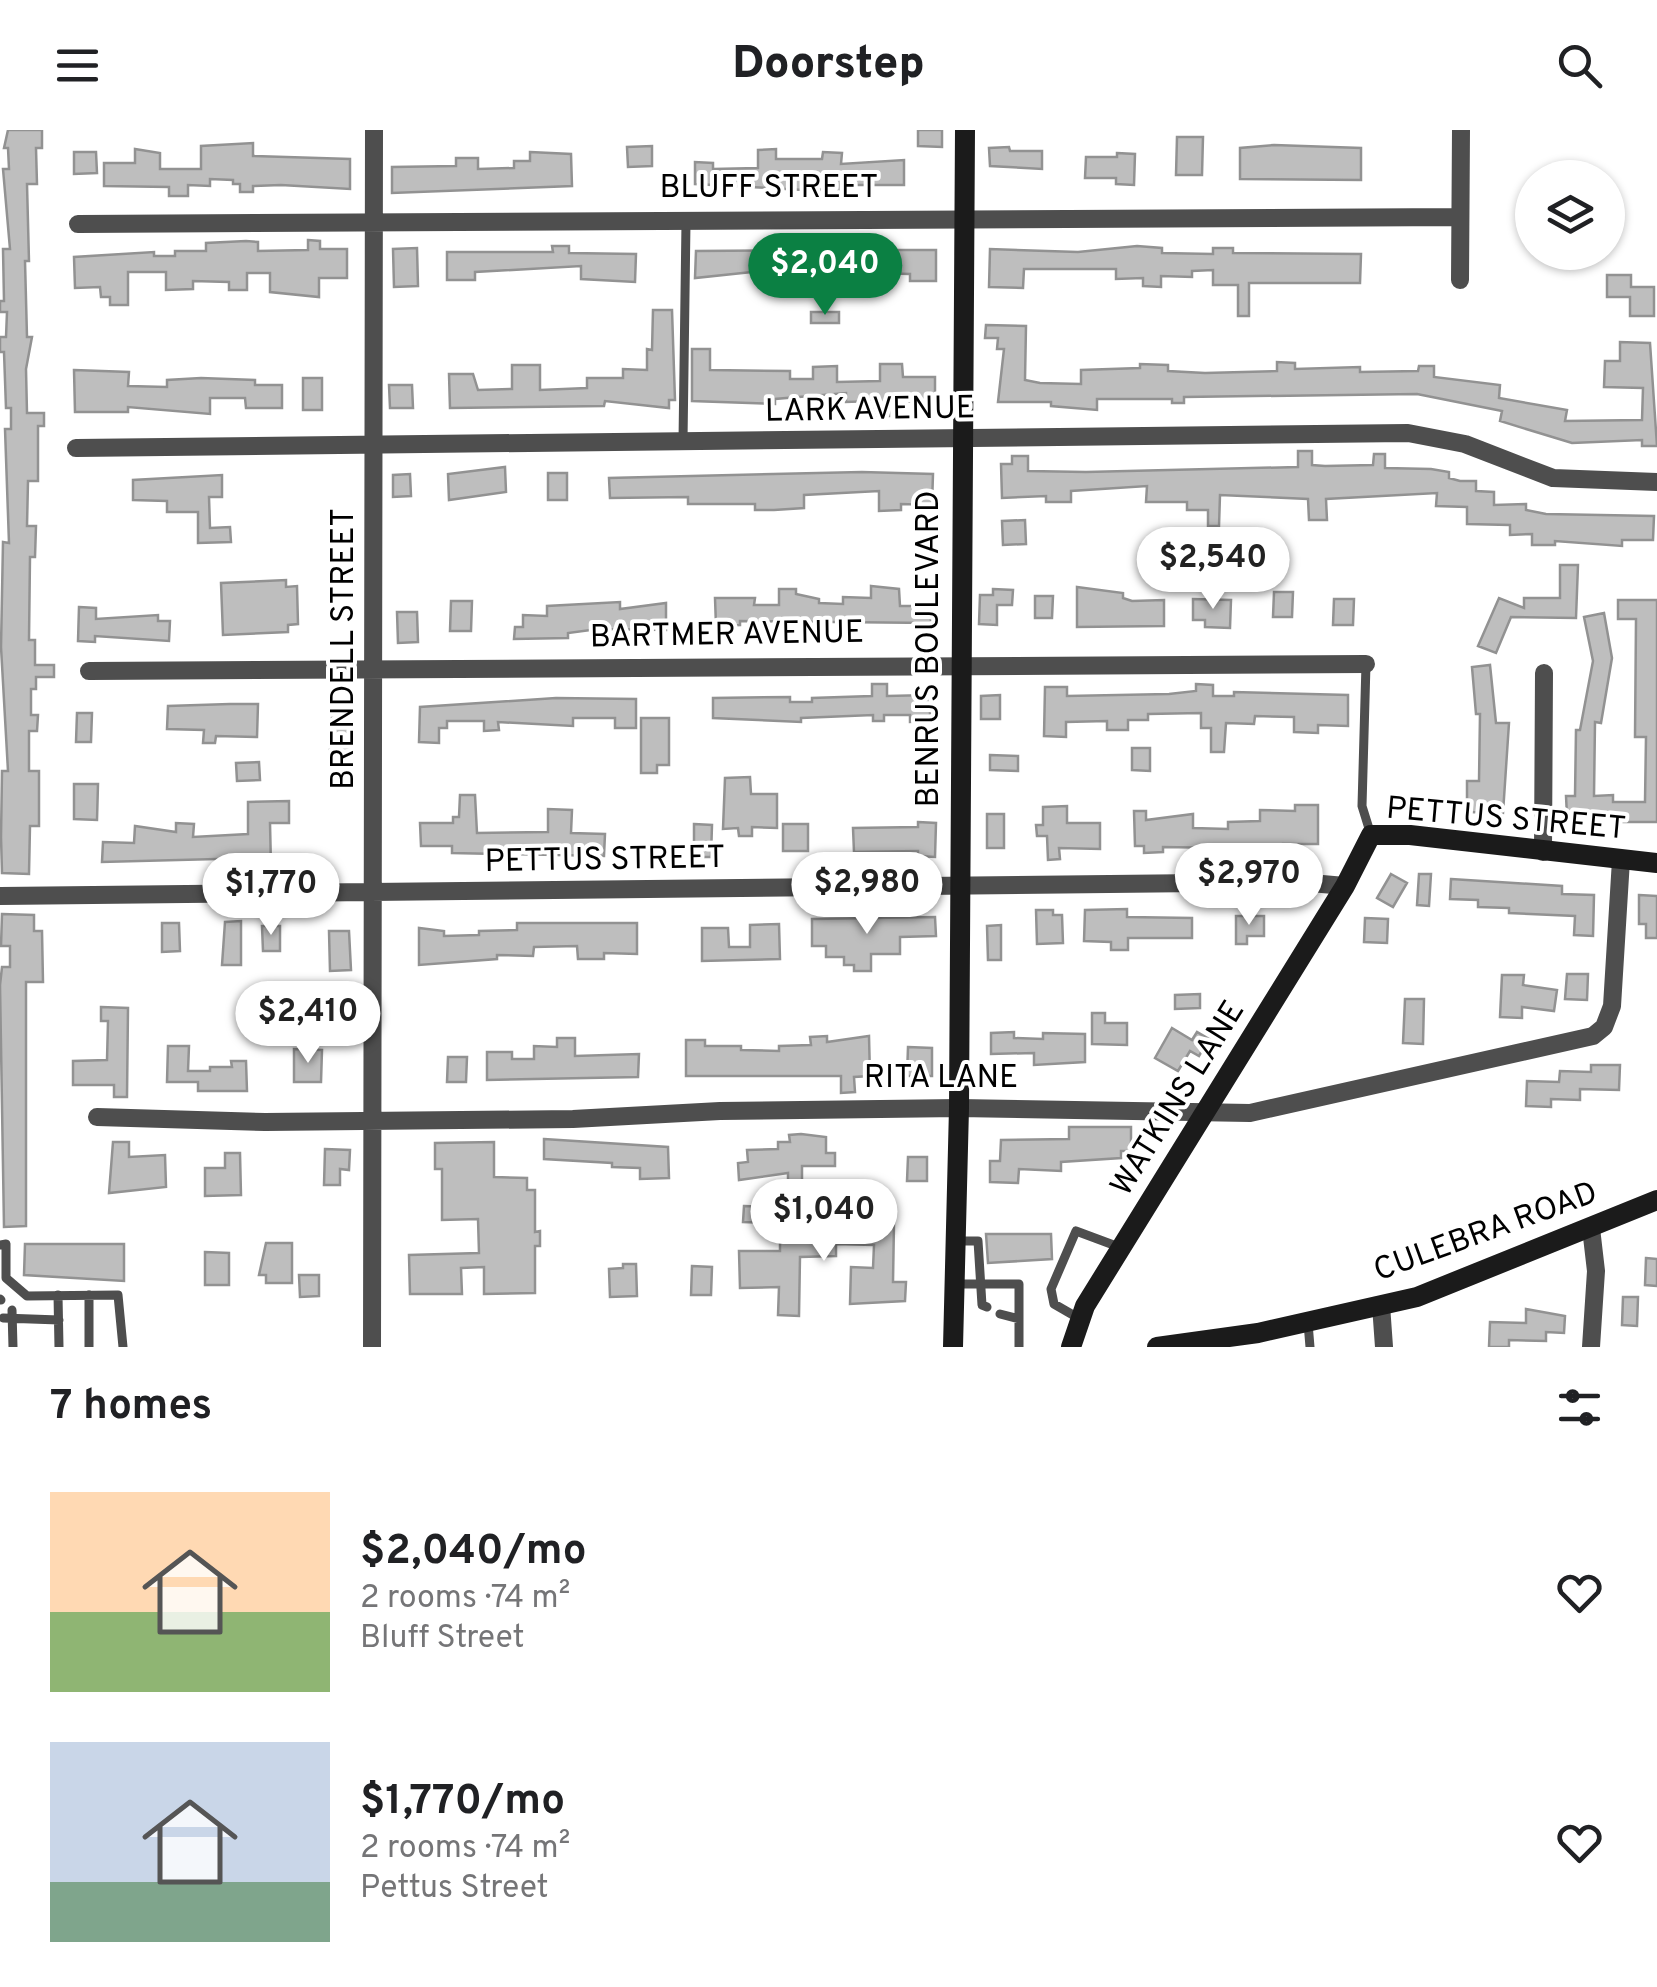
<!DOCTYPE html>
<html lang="en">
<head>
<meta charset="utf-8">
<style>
	body { margin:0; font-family:Overpass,sans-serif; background:#f2f2f2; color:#202124; height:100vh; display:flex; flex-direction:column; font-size:38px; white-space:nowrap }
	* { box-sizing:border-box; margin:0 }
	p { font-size:32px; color:#757577 }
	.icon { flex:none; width:55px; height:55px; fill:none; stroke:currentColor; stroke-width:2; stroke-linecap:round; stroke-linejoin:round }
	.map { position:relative; height:1217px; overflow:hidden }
	.drawer { display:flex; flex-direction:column; background:#fff; flex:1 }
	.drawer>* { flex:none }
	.controls { position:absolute; left:1515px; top:30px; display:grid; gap:20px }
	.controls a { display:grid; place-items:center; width:110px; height:110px; border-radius:50%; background:#fff; box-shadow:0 2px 8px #0004; font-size:50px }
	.price { position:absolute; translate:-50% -85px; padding:0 22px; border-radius:35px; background:#fff; color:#222; font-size:32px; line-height:65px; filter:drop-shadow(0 2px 5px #0008) }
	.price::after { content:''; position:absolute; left:50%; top:60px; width:30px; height:22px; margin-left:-15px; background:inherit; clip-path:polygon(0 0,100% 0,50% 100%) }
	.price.selected { background:#0b8043; color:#fff }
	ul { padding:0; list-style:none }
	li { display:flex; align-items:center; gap:30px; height:250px; padding:0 50px }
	li span { display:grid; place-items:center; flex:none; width:280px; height:200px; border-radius:0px; color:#555 }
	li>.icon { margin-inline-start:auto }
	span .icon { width:120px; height:120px; fill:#fffc; stroke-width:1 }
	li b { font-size:42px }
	h2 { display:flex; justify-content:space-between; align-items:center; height:120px; padding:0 50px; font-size:42px }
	header { display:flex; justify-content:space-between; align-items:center; height:130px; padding:0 50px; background:#fff; font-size:45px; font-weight:800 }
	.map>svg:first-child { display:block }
</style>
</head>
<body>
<header><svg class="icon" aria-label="menu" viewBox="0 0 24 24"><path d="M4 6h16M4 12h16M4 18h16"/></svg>Doorstep<svg class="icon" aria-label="search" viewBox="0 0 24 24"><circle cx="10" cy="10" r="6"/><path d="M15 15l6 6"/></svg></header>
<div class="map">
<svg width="1657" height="1217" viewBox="0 0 1657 1217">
	<rect width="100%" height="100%" fill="#fff"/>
	<!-- building -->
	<path fill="#bebebe" stroke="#929292" stroke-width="2.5" d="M8,0H42V18H36L37,54H27L29,131H25L27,207H32L26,239L27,283H44V296H38V351H28L27,396H36L35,427H30L29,510H35V535H54V547H36V559H31V585H38L37,601H29V641H39V696H30L29,744L2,743L1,707L2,641H8L1,517L3,412L9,413L5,299H11V278H6L4,222H0V207H6L7,182H0V171H4L3,119H10L3,39H9L8,18H4Z
		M918,0H942V17L918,16Z
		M1177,7H1203L1202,45H1176Z
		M253,13V26L350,29V59L281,55L253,56V62H240V54H233V50L210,49V56L188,55V66H169V57L104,56V33H135V19L160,23V39H201V16Z
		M1274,15L1361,18V50L1240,49V18Z
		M652,16V36L628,37L627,17Z
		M1009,17L1010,21H1042V39L990,36L989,18Z
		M776,19V29H822L823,22L842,23L841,34L904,30V55H841V62L695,54V32L713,33V39L758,38V20Z
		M74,22H96L97,43L74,44Z
		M530,22L571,24L572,56L392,63V37L456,36V28H478V39L514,38V31H530Z
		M1117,23L1135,24L1134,55L1116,54V48H1085L1086,27H1117Z
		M308,110L320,111V119H347V148H319V167L270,162V143H247V160H229V152L193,151V159L166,160V142H128V175H110V167H101L100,157L75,158L74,127L154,122V126H175V121H206V113L246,111L258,112V121L308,120Z
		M552,116H569V123L636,124L635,152L581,149V136L475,142V150H447V122H553Z
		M1137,116L1162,118V123L1213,124V118H1233V123L1361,124L1360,153H1249V186H1238V155H1213V140L1192,141V147L1161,146V157L1143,156V148L1116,149V139H1024L1023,158L989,157L990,119L1078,122Z
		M417,118L418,156L394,157L393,119Z
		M815,120H936V151H910V144L872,143V149L809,144V159L790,158V146L752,142L695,148L696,121Z
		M1607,145H1631V157H1654V186H1630V167H1607Z
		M653,180H672L675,270H669V278L605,271L604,276L450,278L449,244H473L478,260L512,259V235H540V260L587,258V248H623V239L647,240V219L652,220Z
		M811,182H839V193H811Z
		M986,195L1026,196L1025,250L1040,253L1081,254V240L1140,238V234L1168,235V241L1205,243L1277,241V232L1295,233V239L1360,237V242L1418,241L1419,236H1434V247L1500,255L1499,268L1567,280L1565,291L1642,290L1643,258L1604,257L1605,231H1620V212L1650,213L1657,316H1642V310L1572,313L1500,291L1502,281L1417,264L1184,267V273H1172V269H1097V280L1051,276V272H998L1004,219H997L998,208H985Z
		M692,219H710V240L790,241V249H813V237L837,236V252L880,251V234H902L903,247H935V272L889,271V286H874V271L846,272V263L775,269V274L692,271Z
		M74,240L129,242L128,256L167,257V250L201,248L255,250V255H282V278H246L245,268H210V284L128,277V282H75Z
		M303,248H322V280H303Z
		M389,255H412L413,278H390Z
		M1298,321H1312V335L1325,336L1373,335L1374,324H1385V338L1431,339L1449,342V348L1460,351H1476V361L1494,362V375L1526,374V380L1546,384L1654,386L1653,410H1622V416L1555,411V415H1532V404L1510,405V395L1467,394V377L1436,376L1437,363L1326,369L1327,390H1309L1308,369L1220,365L1219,396H1208V380H1187V372H1146L1147,356L1071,361V372H1046V366L1002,368L1001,334H1012V326H1028V341L1086,342L1298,337Z
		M505,337L506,362L449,370L448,344Z
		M862,342L933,344L932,375L901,374V380L879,381V361L804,365V378L774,380H755V374H688V367L610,368L609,348Z
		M548,343H567V370H548Z
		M410,344L411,366L393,367V345Z
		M222,345V367H209L210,398L230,397L231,412L198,413V382H167V371L133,370V350Z
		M1025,390L1026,414L1003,415L1002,391Z
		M1266,420H1281L1280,448H1266Z
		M1560,435H1578L1576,488L1511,487L1496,523L1478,516L1499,468L1524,478V468H1560Z
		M286,450V457L297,456L298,494L288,495V502L223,505L221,453Z
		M871,456L899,459L900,476H930L931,493L740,491V495L716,496L715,468H755L754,475H779V459H796V464L819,469V473L843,474V467L871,468Z
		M1077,457L1123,463V468L1132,471L1164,470V496L1077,497Z
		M993,459L1013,460L1012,475H997V495L979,494L980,465H993Z
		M1274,462H1293L1292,487H1273Z
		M1035,466H1053L1052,488H1035Z
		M1193,469L1231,470L1230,498L1205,497V490H1193Z
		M1334,469H1354L1353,495H1333Z
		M1618,470H1657V692H1620V685L1567,686L1566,666H1575L1576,600H1580L1593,531L1584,487L1604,483L1612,528L1601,593L1595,592L1594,666L1613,665V672H1645L1646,607H1635L1636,489H1618Z
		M451,471H472L471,501H450Z
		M620,472V479L666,473V500L598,499L568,503V508L514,509L515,497H523V485L547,486V476Z
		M79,477L96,478V489L158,485V491H170L169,511L95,506V512L78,511Z
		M397,482H417L418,512L398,513Z
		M1490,535L1496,593H1509L1503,683L1467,682V651H1479L1480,584H1476L1472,537Z
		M872,554H887V566L930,565V591L910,592V585H884V591H873V585L801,588V592L713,588V568L790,567V572H812V568L872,566Z
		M1196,554L1213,555V566H1234V562L1348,565V596L1318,595V603L1294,602V587L1255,586L1254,594L1226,593L1224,622H1211V598H1201V583L1148,584V590H1128V600H1107V591L1066,592V607L1044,606L1045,557H1067V566L1169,564L1196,561Z
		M1000,565V589H981V566Z
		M556,568L636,569V598H615V588H573V596L498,592L499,600L484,601V591H447V598H439V613L419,612L420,577Z
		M230,574H258L257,607L216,606L215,613H203L204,600L167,599L168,576Z
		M77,583H92L91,612H76Z
		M347,587L348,618H340L341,634H329L332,588Z
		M641,588H669V635H657V643H641Z
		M1132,618H1150V641L1132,640Z
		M990,625L1018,626V641L990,640Z
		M259,632L260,650L237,651L236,633Z
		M750,647L751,664H777V698L752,697V706H739L738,698L723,699L725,648Z
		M74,654H98L97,690L74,689Z
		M460,665H475L477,703L548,702V679L572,680L571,703L605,704L604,726L452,723V716H421L420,693H453V687H459Z
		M289,671V693H270L271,737H256V728L102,732L103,712L134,713L135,696L176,702V693L194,694L193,707L248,704V672Z
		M1295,675H1318V714H1283V719L1163,717V722L1144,723V716H1135L1134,681H1146V690L1193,684V698L1228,699V692L1260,691V680L1295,681Z
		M1067,676V693H1100V719L1059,718L1060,729L1048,730L1047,706H1037L1036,695H1043V677Z
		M987,684H1004V718H987Z
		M918,692L936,693L935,727L918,726V721L854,722L853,698L918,697Z
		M694,694L712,695L711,727H694Z
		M783,694H808V721H783Z
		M1391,744L1407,753L1393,777L1377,768Z
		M1419,744H1431L1429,776L1417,775Z
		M1451,749L1562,756V764L1594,765L1593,806L1574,805L1575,786L1509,783V778L1478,777V770L1450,769Z
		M1639,765L1657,766V808H1646V794H1639Z
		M1127,779V787L1192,788V808H1128V820H1111V812L1084,811L1085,780Z
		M1036,780H1053V785H1062L1063,813L1037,814Z
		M2,784L34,785V801H42L43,852H26V1096L4,1097L0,855L2,837H10V816H1Z
		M1236,786H1264V806H1247V814H1236Z
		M935,787L936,806L900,807V824H871V841H854V835H844V827H826V816H812V789Z
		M1365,788L1388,789L1387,813L1364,812Z
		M241,791V835H222L225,792Z
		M162,793H179L180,821L162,822Z
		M517,793H637V824L604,823V829H578L577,816L534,817L533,826L497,825V829L419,835V798L444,801V806L479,805V801L517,800Z
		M779,794L780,829L702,831V798H728L729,817H750V795Z
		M1001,795V830H988L987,796Z
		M262,796H280V821H263Z
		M329,801H349L351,840L330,841Z
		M1567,844H1588L1587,870L1565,869Z
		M1502,845H1524L1523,855L1557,860L1554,881L1522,877V888L1500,887Z
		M1200,864V878L1175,879V865Z
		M1405,869H1424L1423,914L1403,913Z
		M332,875L333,898L306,899V876Z
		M101,877L128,878L127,967H114V955H73V931L107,930L108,891H101Z
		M1092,883H1105V893H1127V915L1092,914Z
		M1172,898L1192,910L1197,902L1209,909L1199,926L1190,921L1178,941L1155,928Z
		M1014,902V908L1043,909V903L1085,904V932L1034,935V923L991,924V903Z
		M827,906V912L869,906L870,946L854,947L855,962L841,963V946H686V910H705V916H741V920L779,921V916L811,915L810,907Z
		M557,908H575V926L639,924L638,947L487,950V922H512V929H534V916L557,917Z
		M168,916H189L188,941H210V937H232L231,931H246L247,961H198V952H167Z
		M908,917L932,918V946H907Z
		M294,919L322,920L321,952H294Z
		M448,927H467L466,952H447Z
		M1591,935H1620L1619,960L1580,959V970L1551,969V977L1526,976L1527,951L1559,952L1560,941L1591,942Z
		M1069,997H1131V1021H1121V1028L1061,1032V1041L1019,1039L1018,1053L990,1052V1031H1000L1001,1010L1069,1009Z
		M801,1004L826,1007V1023H835V1036H802V1052H788V1043L739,1050L738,1033L748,1032L747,1020L778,1019V1012H790L789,1005Z
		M544,1009L668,1017L669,1048L640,1049V1038L612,1037V1033L544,1029Z
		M113,1012H129V1027L165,1025L166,1057L109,1063Z
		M494,1012V1047L527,1048V1060H535V1102L540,1101V1116H535V1163L484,1164V1137L461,1138L462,1164H410L409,1125L479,1123L478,1089L442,1090V1039H435V1013Z
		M325,1019L350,1020L349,1040L340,1039V1055H324Z
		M225,1023H240L241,1065L205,1066V1038H225Z
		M908,1027H927V1051H907Z
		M744,1076L771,1077V1093L743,1092Z
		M874,1093H894L893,1152H906L905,1171L850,1174L851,1137L873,1138L874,1115L836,1114V1126L800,1127L799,1186L778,1185L779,1157L740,1158L739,1121H780V1095L874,1097Z
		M986,1104H1051L1052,1129L988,1133Z
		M266,1113H292V1153H266V1145H259Z
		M25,1114H124V1151L24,1145Z
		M205,1122L229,1123V1155H205Z
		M1646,1128L1657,1129V1156L1645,1155Z
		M623,1134H636L637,1166L610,1167L609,1139L623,1138Z
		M692,1136L712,1137L711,1165H691Z
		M299,1145H319V1166L300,1167Z
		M1623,1167H1638L1637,1196L1622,1195Z
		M1526,1179L1565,1186L1564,1203L1546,1202V1211L1509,1210V1217H1489L1490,1192L1526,1193Z"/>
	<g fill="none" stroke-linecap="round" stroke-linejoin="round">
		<!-- lane -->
		<path stroke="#4e4e4e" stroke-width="9" d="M683,311L686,92
			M1366,534L1362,676L1371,705
			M956,1111H978L982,1175L987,1177
			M0,1115L6,1114V1148L27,1166L118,1165L123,1217
			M957,1154H1019V1217
			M58,1165L59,1217
			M89,1165V1217
			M0,1169L1,1170
			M12,1180L13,1217
			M1000,1184L1019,1189
			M3,1188L59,1190
			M1080,1189L1054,1174L1051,1159L1076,1101L1119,1117
			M1308,1193L1310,1217"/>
		<!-- street -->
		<path stroke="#4e4e4e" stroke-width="18" d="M78,94L1460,87
			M1460,150L1461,0
			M76,318L1408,303L1465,314L1553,348L1657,352
			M89,541L1366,534
			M1543,722L1544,543
			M0,766L1299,752L1345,756
			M97,987L265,992L573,989L720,981L959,978L1250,983L1593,906L1604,897L1612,876L1621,730
			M1591,1098L1596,1141L1591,1217
			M1381,1175L1384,1217
			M372,1217L374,0"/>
		<!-- secondary -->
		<path stroke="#1b1b1b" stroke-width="20" d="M953,1217L959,978L965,0
			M1071,1217L1085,1176L1345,756L1371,705H1410L1657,733
			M1157,1217L1258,1203L1417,1167L1657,1070"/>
	</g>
	<g text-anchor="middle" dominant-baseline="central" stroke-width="8" stroke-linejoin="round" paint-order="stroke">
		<!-- street labels -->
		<g font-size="32" fill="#000" stroke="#fff">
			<text x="769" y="59">BLUFF STREET</text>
			<text transform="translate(870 281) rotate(-1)">LARK AVENUE</text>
			<text transform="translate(727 506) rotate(-1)">BARTMER AVENUE</text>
			<text transform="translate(345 519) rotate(-90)">BRENDELL STREET</text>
			<text transform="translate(930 519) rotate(-90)">BENRUS BOULEVARD</text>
			<text transform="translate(1506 690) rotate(5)">PETTUS STREET</text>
			<text transform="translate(605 731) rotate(-1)">PETTUS STREET</text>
			<text x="941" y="949">RITA LANE</text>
			<text transform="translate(1179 969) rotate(-58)">WATKINS LANE</text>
			<text transform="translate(1486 1103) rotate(-20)">CULEBRA ROAD</text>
		</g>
	</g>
</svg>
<div class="controls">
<a><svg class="icon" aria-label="layers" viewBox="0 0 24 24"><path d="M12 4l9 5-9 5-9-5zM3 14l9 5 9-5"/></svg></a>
</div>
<b class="price selected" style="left:825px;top:188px">$2,040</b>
<b class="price" style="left:1213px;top:482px">$2,540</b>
<b class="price" style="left:1249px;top:798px">$2,970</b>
<b class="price" style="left:867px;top:807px">$2,980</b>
<b class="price" style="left:271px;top:808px">$1,770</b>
<b class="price" style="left:308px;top:936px">$2,410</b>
<b class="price" style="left:824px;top:1134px">$1,040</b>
</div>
<section class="drawer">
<h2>7 homes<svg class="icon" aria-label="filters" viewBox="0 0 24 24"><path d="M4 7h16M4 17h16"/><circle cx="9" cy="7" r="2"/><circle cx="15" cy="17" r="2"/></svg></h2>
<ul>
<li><span style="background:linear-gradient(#ffd9b3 60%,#8fb573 0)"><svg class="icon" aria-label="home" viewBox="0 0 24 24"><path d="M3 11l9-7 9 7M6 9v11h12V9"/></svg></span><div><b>$2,040/mo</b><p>2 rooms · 74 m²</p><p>Bluff Street</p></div><svg class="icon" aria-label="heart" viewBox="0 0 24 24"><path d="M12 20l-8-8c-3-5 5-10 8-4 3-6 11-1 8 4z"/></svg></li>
<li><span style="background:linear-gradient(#c9d6e8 70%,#7fa58c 0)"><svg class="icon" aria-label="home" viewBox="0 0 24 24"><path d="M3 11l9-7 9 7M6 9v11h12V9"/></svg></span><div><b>$1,770/mo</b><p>2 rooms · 74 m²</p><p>Pettus Street</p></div><svg class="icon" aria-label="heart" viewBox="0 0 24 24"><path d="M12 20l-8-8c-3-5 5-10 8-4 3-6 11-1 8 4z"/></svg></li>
</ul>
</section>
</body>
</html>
